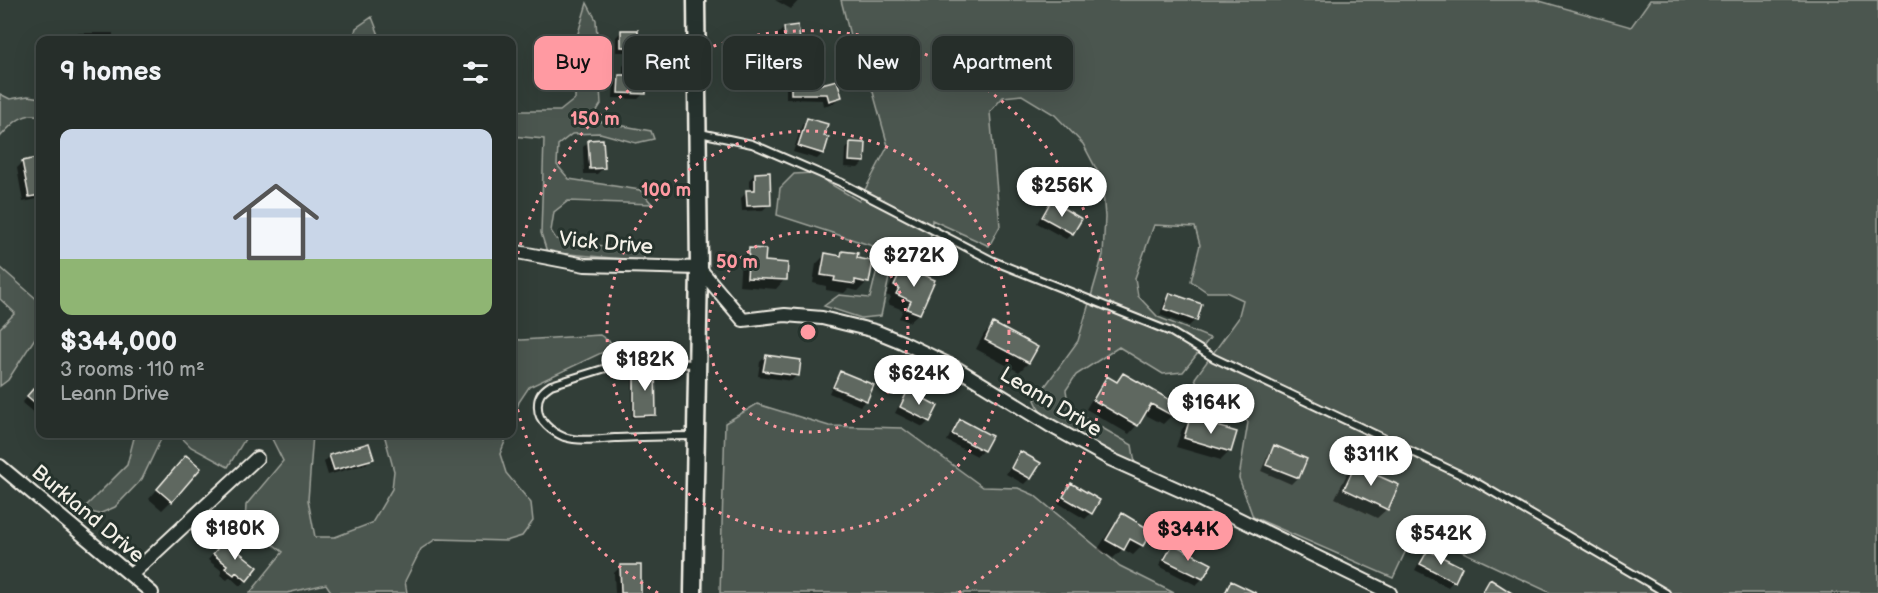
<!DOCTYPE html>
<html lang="en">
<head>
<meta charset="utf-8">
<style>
	body { margin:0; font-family:"Balsamiq Sans",sans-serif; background:#2e3632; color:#f1f3f6; height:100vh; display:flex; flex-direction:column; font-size:22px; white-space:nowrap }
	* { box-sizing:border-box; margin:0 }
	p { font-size:20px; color:#a4a8a8 }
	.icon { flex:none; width:33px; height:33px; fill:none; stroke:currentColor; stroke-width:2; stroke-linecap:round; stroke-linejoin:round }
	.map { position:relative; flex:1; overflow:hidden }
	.panel { position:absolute; left:36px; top:36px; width:480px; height:402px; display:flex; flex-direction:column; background:#262e2a; border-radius:12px; box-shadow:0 6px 24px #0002,0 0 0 2px #424a47 }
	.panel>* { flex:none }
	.banner { position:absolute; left:534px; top:36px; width:570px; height:54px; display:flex; gap:12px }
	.price { position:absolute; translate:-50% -51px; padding:0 14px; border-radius:21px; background:#fff; color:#222; font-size:20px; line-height:39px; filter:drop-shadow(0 2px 3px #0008) }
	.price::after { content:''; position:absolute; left:50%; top:36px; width:18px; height:14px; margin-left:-9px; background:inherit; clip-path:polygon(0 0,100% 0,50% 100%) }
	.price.selected { background:#ff9aa2; color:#111 }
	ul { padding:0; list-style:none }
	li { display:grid; align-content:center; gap:12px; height:318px; padding:0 24px }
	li+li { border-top:2px solid #424a47 }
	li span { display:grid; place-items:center; height:186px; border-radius:12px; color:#555 }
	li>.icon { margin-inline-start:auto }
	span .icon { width:108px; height:108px; fill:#fffc; stroke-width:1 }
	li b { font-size:26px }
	h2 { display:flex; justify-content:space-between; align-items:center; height:72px; padding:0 24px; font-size:26px }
	.chip { padding:0 21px; border-radius:12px; background:#262e2a; box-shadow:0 6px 24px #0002,0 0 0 2px #424a47; font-size:21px; line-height:54px }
	.chip.selected { background:#ff9aa2; color:#111 }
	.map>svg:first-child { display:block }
</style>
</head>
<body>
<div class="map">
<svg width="1878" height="593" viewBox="0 0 1878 593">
	<rect width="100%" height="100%" fill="#323e38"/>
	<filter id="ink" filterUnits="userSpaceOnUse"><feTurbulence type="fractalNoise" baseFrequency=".0167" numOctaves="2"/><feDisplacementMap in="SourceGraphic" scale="12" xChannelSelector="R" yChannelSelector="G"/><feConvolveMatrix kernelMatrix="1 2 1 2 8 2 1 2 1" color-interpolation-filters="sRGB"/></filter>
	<g filter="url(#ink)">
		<!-- green -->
		<path fill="#4c564f" stroke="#a0a49c" stroke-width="1.5" d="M841,0H1536L1631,27L1650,0H1878V593H1551L1450,546L1426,537L1408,546L1393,578L1253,517L1239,478L1248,422L1233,409L1202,397L1195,378L1238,319L1243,300L1226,292H1207L1191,281L1200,245L1195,227L1154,225L1135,278L1138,296L1158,317L1210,338L1183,372L1163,374L1119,347L1076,375L1066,390L1069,409L1132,445L1135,463L1124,466L1041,413L1035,400L1078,341L1103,255L1105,217L1102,180L1083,144L1055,115L1022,95L1003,97L990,112L1000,226L989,246L932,220L929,257L891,268L881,316L861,318L824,306L839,295L870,298L882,249L777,215L780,188L794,174L812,173L859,201L888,146L873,92L856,59Z
			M587,3L596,20L601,104L591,120L651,131L654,139L636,143L600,133L572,134L558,145L557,165L569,179L640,190L652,204L568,201L554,212L551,231L556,239L644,252V261L547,252L541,233L544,139L512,136V111H560L575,99L576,40Z
			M372,17L379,35L378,40H353L356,28Z
			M0,94L10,99L28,96L40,98V116C23,111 11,125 0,137Z
			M0,267L40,302V339L35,338L8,380L0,386V328L15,313L0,299Z
			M600,335L616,346L529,387L519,402L512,423V339L521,340Z
			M757,404L829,426L902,428L983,487L1018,488L1034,495L1120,566L1174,593H720L725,423Z
			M135,434H248L228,467L191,447L178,434L161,439L142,479L115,507L99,514L82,510L127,465Z
			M266,434H313L308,500L315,537H335L372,523L392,489L394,471L384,434H508L500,454L506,473L531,503L533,521L522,536L506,541L436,539L421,549L405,581L407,593H332L326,584L287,593H250L283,552L245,523L246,505L283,461L272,439Z"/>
		<!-- shadow -->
		<path fill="#0007" d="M775,0H799L791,9Z
			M784,28L800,48L794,54L780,56L778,34Z
			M622,31L637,46L631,52H616V37Z
			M76,33H113V40H70Z
			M549,49L567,68L561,74L532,73L533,60L539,54L544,55Z
			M629,60L644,93L638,99L613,98L614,82L620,76L623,77V66Z
			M792,80L813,88L840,97L834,103L823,106L822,100L786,99V86Z
			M808,119L823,153L817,159L793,152L802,125Z
			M589,141L603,168L597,174H584L583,147Z
			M851,144L864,162L858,168L844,167L845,150Z
			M36,160L40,183V195L37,199L23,202L17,168L23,162Z
			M755,174L769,204L763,210L742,211L741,198L747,192H750L749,180Z
			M1051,203L1072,233L1066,239L1037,223L1045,209Z
			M750,250L785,279L776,289L739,286L741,259Z
			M843,252L855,260L867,282L858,291L848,289L844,293L826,290V286L813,283L816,264L826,254L839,257Z
			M903,267L919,313L909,322L899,318L903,310L888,304L891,297L886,295L894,277Z
			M1171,294L1195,320L1189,326L1160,315L1165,300Z
			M994,325L1036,348L1028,363L1019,372L976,349L984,334Z
			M766,356L797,375L791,381L758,376L760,362Z
			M634,369L655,415L652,417L632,418V372Z
			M841,373L866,400L860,406L829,393L835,379Z
			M1123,375L1167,400L1177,390L1183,394L1172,415L1163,424L1144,414L1137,425L1129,434L1086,409L1099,387L1107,378L1115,383Z
			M40,383V418L22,403Z
			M909,392L929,421L923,427L895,413L903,398Z
			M1191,420L1230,451L1221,460L1176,447L1182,429Z
			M960,421L983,450L977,456L947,441L954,427Z
			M1275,447L1305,459L1297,478L1291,484L1261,471L1269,453Z
			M1021,453L1030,478L1024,484L1006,474L1015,459Z
			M330,456L372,458L366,464L328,475L324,462Z
			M1356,465L1365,471L1387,509L1377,518L1335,498L1347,474Z
			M177,466L171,501L162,510L149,499Z
			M1071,485L1091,513L1085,519L1058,503Z
			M1122,515L1150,532L1142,546L1133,555L1123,549L1113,558L1098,549L1113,525Z
			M1173,545L1210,564L1202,579L1196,585L1159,566L1167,551Z
			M218,548L246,580L240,586L230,577L227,580L220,575L222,571L208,560Z
			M1428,552L1453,581L1448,587L1415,570L1422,557Z
			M620,567L640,593H615L614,573Z"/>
		<!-- building -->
		<path fill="#5f6861" stroke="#f4f1e8" stroke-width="1.5" d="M798,25L801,49L786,51L784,27Z
			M621,30H638V47H621Z
			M549,48H561V53H569L568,69L538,68V53H549Z
			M629,58L646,59V94L618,93L619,75H628Z
			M791,78L815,79L814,86L837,80L842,97L829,101L827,94H791Z
			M807,118L828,124L824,136L829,137L824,154L798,146Z
			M603,139L605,168L590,169L588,140Z
			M850,142L866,143L865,162L849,161Z
			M37,158L40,175V195L29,197L22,161Z
			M770,172L771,205L747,206L746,190H755V173Z
			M1051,201L1082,219L1073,234L1042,217Z
			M749,248L766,249L765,261L788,263L787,280L747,278Z
			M842,251L858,253L857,258L873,261L869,283L855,280V284L834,281L835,277L821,275L825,253L841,256Z
			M903,266L935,280L920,314L907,309L911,301L896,294L899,288L894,285Z
			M1170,293L1202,304L1197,321L1164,309Z
			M993,323L1038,347L1029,363L985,340Z
			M766,355L801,360L799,376L763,371Z
			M634,368H655L656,415L634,416Z
			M840,371L874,385L867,401L833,387Z
			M1123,373L1170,400L1176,389L1185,394L1173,416L1151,404L1138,426L1093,400L1107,376L1117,382Z
			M40,381V407L27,396Z
			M908,390L938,406L930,422L900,407Z
			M1190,418L1237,432L1231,452L1184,438Z
			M960,419L992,436L984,451L952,434Z
			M369,443L374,459L334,470L329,455Z
			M1274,445L1307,459L1299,478L1266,465Z
			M1020,451L1041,463L1031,479L1011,468Z
			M186,455L201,468L172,502L157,489Z
			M1356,463L1368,469L1367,471L1399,485L1388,510L1344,489Z
			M1071,483L1100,500L1092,514L1063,497Z
			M1122,513L1152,531L1143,546L1130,539L1124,550L1106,540Z
			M224,540L258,567L247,581L236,572L234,575L225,568L227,565L213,554Z
			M1173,544L1212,564L1203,579L1164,560Z
			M1428,550L1462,567L1455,582L1420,564Z
			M620,565H641V593H621Z
			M1490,579L1512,593H1482Z
			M1231,581L1256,593H1225Z"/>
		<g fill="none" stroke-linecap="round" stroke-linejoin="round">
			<defs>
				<path id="lane" d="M700,133L752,144L840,182L993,261L1171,332L1214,358L1474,481L1666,593
					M695,436C668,436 642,437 615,438C599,439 580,442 564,437C552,432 538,421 538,408C537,396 542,391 551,385L619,364L633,362L697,364"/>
				<path id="street" d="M512,251L585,265L699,268L743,320L785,315L822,318L875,331L902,342L958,369L1049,425L1110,459L1184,492L1390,593
					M0,466L152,593
					M131,575L257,458"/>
				<path id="secondary" d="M693,593L699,268L696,0"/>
			</defs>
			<!-- lane casing -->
			<use href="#lane" stroke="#f4f1e8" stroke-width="10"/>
			<!-- street casing -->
			<use href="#street" stroke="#f4f1e8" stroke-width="16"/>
			<!-- secondary casing -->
			<use href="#secondary" stroke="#f4f1e8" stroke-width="21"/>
			<!-- lane -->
			<use href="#lane" stroke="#26332d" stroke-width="6"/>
			<!-- street -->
			<use href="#street" stroke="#26332d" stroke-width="12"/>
			<!-- secondary -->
			<use href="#secondary" stroke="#26332d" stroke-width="16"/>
		</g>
	</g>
	<!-- distance rings -->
	<g fill="none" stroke="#ff9aa2" stroke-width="3" stroke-dasharray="3 6">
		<circle cx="808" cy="332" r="100"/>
		<circle cx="808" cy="332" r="201"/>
		<path d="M658 593A301 301 0 0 1 512 384M512 280A301 301 0 1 1 958 593"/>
	</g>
	<g text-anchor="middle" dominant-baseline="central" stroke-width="6" stroke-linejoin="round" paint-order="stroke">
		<!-- street labels -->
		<g font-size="21" fill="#f4f1e8" stroke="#26332d">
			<text transform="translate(606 243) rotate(5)">Vick Drive</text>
			<text transform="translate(1051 402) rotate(31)">Leann Drive</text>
			<text transform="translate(88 514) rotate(40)">Burkland Drive</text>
		</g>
	</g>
	<circle cx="808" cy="332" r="9" fill="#ff9aa2" stroke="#26332d" stroke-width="3"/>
	<g font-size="18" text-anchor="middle" font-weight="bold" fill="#ff9aa2" stroke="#26332d" stroke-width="6" stroke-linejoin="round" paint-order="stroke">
		<text x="595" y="125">150 m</text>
		<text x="666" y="196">100 m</text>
		<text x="737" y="268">50 m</text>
	</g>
</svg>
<b class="price" style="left:1062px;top:218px">$256K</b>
<b class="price" style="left:914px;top:288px">$272K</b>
<b class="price" style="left:645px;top:392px">$182K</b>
<b class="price" style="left:919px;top:406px">$624K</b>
<b class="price" style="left:1211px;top:435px">$164K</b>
<b class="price" style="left:1371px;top:487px">$311K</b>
<b class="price" style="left:235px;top:561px">$180K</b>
<b class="price selected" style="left:1188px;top:562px">$344K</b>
<b class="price" style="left:1441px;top:566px">$542K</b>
<div class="banner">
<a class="chip selected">Buy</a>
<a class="chip">Rent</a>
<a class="chip">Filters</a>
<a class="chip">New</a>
<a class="chip">Apartment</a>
</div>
<section class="panel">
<h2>9 homes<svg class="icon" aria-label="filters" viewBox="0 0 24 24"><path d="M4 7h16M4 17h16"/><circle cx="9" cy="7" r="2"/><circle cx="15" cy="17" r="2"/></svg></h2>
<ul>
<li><span style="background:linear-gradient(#c9d6e8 70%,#8fb573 0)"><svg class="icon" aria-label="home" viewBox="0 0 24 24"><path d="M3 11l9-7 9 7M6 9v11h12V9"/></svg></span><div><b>$344,000</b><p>3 rooms · 110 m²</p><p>Leann Drive</p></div></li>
</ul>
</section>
</div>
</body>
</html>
